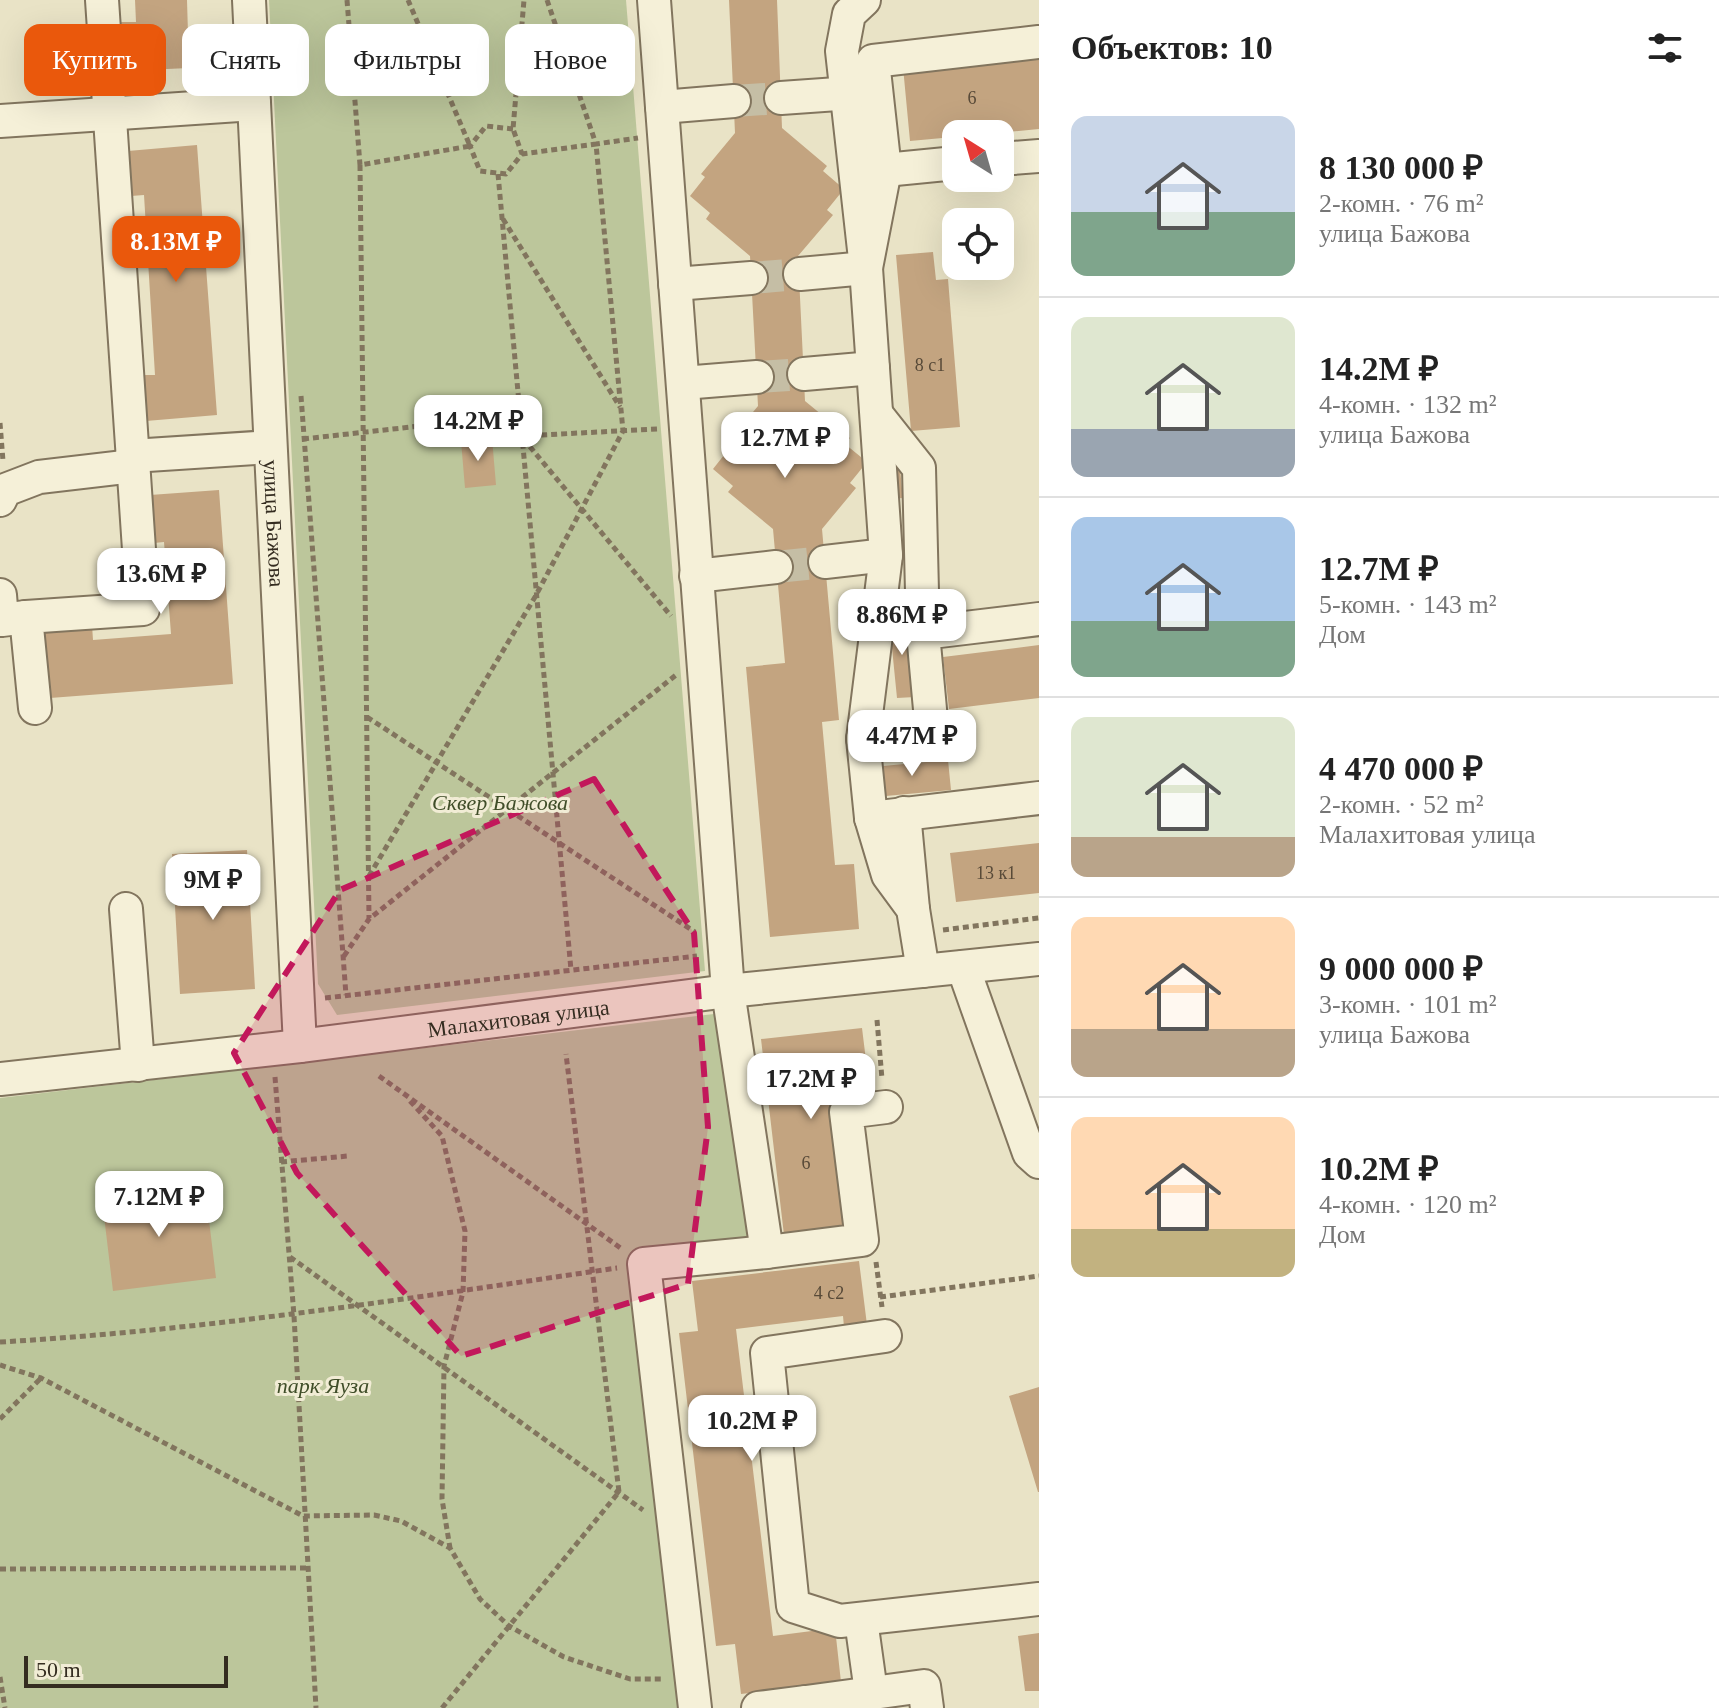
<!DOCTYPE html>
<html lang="ru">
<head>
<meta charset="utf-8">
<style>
	body { margin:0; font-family:"Times New Roman",serif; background:#f2f2f2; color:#222; height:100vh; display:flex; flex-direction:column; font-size:30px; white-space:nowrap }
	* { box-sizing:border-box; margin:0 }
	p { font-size:26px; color:#767676 }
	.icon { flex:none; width:44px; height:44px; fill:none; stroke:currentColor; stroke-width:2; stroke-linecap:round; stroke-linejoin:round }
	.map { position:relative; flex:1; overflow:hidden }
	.drawer { display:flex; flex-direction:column; background:#fff; width:680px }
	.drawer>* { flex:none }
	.hud { position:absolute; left:24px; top:24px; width:760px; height:72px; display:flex; gap:16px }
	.needle { width:52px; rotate:323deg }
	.fabs { position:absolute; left:942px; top:120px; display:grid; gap:16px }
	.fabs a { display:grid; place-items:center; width:72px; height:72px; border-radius:16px; background:#fff; box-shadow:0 8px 32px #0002; font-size:40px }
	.scale { position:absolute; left:24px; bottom:20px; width:204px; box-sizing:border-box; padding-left:8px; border:4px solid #342c20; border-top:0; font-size:22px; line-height:28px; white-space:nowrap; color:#342c20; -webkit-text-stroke:6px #f1ecd5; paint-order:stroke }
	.price { position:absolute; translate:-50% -68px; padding:0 18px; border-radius:16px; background:#fff; color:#222; font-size:26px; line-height:52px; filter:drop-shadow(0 2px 4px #0008) }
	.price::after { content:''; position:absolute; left:50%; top:48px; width:24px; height:18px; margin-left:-12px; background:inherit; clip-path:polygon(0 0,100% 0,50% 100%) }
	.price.active { background:#ea580c; color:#fff }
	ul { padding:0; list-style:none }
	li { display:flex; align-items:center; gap:24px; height:200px; padding:0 32px }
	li+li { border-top:2px solid #e0e0e0 }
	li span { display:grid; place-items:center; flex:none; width:224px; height:160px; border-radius:16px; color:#555 }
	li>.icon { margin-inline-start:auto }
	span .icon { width:96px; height:96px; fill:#fffc; stroke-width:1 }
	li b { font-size:34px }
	h2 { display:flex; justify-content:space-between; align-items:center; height:96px; padding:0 32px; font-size:34px }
	.chip { padding:0 28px; border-radius:16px; background:#fff; box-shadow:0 8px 32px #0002; font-size:28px; line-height:72px }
	.chip.active { background:#ea580c; color:#fff }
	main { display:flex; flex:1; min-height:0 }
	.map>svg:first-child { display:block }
</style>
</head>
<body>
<main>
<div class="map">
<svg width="1039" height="1708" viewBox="0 0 1039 1708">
	<rect width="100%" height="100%" fill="#e9e3c6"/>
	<!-- green -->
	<path fill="#bcc69b" d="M269,0H626L705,971L337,1015L318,984Z
		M714,1014L750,1238L633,1252L682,1708H0V1098Z"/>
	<!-- building -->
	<path fill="#c3a480" d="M135,0H187L189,68L123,71L121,22H136Z
		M729,0H777L782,128L827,166L823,171L844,189L827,210L833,215L798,256L805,401L850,438L845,444L867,462L850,483L856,488L822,529L839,720L822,722L835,865L854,864L859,929L770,937L746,667L785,663L773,529L728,492L733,486L713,469L728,450L724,447L758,406L750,256L706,219L710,213L690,196L705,177L701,174L735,133Z
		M1039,54V129L910,141L903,67Z
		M197,145L217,415L146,421L143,375H155L144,195L131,196L128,151Z
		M933,252L936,280L948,279L960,427L911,431L896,255Z
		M492,438L496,485L465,488L461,441Z
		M900,469L903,498L889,499L887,471Z
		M219,490L233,684L50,698L44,629L92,625L93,640L171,634L164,542L154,543L150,495Z
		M907,616L915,697L897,698L889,618Z
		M1039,645V698L949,709L943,657Z
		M948,760L951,790L875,797L872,767Z
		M1039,843V893L956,902L950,853Z
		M247,850L255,989L180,994L172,854Z
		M862,1028L870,1093L830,1098L845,1228L784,1235L761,1039Z
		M205,1187L216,1278L113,1291L102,1199Z
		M859,1261L867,1325L844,1327L843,1316L736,1329L773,1636L835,1628L841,1682L741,1694L735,1644L716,1646L679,1333L698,1331L692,1281Z
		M1039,1387V1492H1038L1009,1396Z
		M1039,1633V1691H1025L1018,1636Z"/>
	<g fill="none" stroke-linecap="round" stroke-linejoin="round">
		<!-- minor-tunnel -->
		<path stroke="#c5bea5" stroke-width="32" stroke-dasharray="32 16" stroke-linecap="butt" d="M734,101L781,98
			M751,278L800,274
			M757,377L804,374
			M776,567L825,562"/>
		<defs>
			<g id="minor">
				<path id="s1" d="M249,0L300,1046"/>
				<path d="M654,0L728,991L767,1252L644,1264L695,1708"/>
				<path d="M864,0L849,14L842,51L866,268L886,555L863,739L871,818L888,875L913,909L923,971"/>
				<path d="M781,98L866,92"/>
				<path d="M662,107L734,101"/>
				<path d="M0,121L254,104"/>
				<path d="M1000,159L1039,156"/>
				<path d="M885,170L956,163"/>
				<path d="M800,274L866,268L885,170L873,61L1039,42"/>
				<path d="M675,284L751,278"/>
				<path d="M804,374L873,368"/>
				<path d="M683,383L757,377"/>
				<path d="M877,415L919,468L923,633"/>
				<path d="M132,456L270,447"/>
				<path d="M0,500L5,490L39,477L133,466"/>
				<path d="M825,562L886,555"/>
				<path d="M696,576L776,567"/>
				<path d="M0,595L2,620L26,617"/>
				<path d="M35,708L26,617L143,609L102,0"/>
				<path d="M863,739L932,731L923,633L1039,619"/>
				<path d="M904,813L913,909"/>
				<path d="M871,818L1039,798"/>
				<path d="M126,909L138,1065"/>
				<path d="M963,967L1029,1153L1039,1162"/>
				<path id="s2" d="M0,1079L300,1046L728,991L1039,959"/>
				<path d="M767,1252L862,1240L846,1112L886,1107"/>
				<path d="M885,1336L767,1353L793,1606L840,1621L1039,1599"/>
				<path d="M861,1620L871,1692"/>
				<path d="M806,1702L924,1686L927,1708"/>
				<path d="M758,1708L806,1702L807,1708"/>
			</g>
		</defs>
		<!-- minor casing -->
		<use href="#minor" stroke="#82755e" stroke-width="36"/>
		<!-- path -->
		<path stroke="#82755e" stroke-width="5" stroke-dasharray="6 4" stroke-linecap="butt" d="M347,0L360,165L470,146L408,0
			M547,0L596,144L638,138
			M513,129L486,126L470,146L480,171L506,174L522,154L513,129L524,0
			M360,165L369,918
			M498,174L571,970
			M503,219L620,407
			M301,396L346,995
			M0,423L3,461
			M657,429L521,436L671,616
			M303,439L519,415
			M367,717L695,932
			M369,876L535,597L623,431L596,144L522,154
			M943,930L1039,918
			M344,956L369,919L676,675
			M325,998L697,956
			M877,1020L882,1079
			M379,1076L622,1249
			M275,1077L294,1316L316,1708
			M410,1101L442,1136L465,1231L463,1292L444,1366L442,1499L450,1548
			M281,1162L348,1156
			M290,1257L643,1510
			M876,1262L882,1307
			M880,1297L1039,1276
			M0,1342C208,1330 411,1298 617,1268
			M0,1365L41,1378L303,1516L374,1515L401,1521L450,1548L480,1599L509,1626L564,1657L630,1679H663
			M0,1419L41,1378
			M0,1569L308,1568
			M0,1677L5,1708
			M442,1708L619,1492L566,1054"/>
		<!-- minor -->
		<use href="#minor" stroke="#f5f0d8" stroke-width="32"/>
	</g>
	<!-- marked area -->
	<path fill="#c2185b" fill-opacity="0.2" stroke="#c2185b" stroke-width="6" stroke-dasharray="16 10" stroke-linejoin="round" d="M594,779L694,933L708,1127L688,1284L461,1356L297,1173L234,1053L340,890Z"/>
	<g text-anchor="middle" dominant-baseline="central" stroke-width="6" stroke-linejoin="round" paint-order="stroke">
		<!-- number labels -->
		<g font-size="18" fill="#584a38">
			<text x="972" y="98">6</text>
			<text x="930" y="365">8 с1</text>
			<text x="996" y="873">13 к1</text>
			<text x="806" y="1163">6</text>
			<text x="829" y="1293">4 с2</text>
		</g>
		<!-- street labels -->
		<g font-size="22" fill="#342c20" stroke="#f1ecd5">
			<text stroke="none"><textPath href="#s1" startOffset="524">улица Бажова</textPath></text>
			<text stroke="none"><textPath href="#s2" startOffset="522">Малахитовая улица</textPath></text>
		</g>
		<!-- park labels -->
		<g font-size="22" font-style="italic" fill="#404e29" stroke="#f1ecd5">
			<text x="500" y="802">Сквер Бажова</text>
			<text x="323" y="1385">парк Яуза</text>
		</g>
	</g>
</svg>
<div class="fabs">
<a><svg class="needle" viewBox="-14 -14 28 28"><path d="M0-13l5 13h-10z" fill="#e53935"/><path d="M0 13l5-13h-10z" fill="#767676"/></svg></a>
<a><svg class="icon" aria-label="locate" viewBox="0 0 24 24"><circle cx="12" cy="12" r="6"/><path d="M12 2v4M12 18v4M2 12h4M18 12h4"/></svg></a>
</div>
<div class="scale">50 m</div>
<b class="price active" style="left:176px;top:284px">8.13M ₽</b>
<b class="price" style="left:478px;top:463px">14.2M ₽</b>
<b class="price" style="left:785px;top:480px">12.7M ₽</b>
<b class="price" style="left:161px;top:616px">13.6M ₽</b>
<b class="price" style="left:902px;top:657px">8.86M ₽</b>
<b class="price" style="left:912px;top:778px">4.47M ₽</b>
<b class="price" style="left:213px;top:922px">9M ₽</b>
<b class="price" style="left:811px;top:1121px">17.2M ₽</b>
<b class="price" style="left:159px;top:1239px">7.12M ₽</b>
<b class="price" style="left:752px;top:1463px">10.2M ₽</b>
<div class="hud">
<a class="chip active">Купить</a>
<a class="chip">Снять</a>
<a class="chip">Фильтры</a>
<a class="chip">Новое</a>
</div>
</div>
<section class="drawer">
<h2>Объектов: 10<svg class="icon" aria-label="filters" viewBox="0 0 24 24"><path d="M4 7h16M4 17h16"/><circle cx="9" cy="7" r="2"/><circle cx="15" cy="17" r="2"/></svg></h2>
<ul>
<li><span style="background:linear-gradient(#c9d6e8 60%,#7fa58c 0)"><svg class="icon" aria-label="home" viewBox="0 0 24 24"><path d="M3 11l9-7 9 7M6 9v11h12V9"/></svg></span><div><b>8 130 000 ₽</b><p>2-комн. · 76 m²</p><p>улица Бажова</p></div></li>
<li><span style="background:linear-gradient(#dfe7d0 70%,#9aa5b1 0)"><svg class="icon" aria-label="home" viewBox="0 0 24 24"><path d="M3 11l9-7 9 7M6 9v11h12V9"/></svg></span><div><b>14.2M ₽</b><p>4-комн. · 132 m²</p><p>улица Бажова</p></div></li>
<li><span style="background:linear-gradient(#a9c7e8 65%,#7fa58c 0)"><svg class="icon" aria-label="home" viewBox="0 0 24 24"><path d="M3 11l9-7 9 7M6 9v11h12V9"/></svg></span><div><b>12.7M ₽</b><p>5-комн. · 143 m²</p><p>Дом</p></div></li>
<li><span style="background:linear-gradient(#dfe7d0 75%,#b9a48a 0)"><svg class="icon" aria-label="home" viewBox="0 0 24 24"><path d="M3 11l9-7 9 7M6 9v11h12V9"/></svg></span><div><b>4 470 000 ₽</b><p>2-комн. · 52 m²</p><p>Малахитовая улица</p></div></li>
<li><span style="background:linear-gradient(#ffd9b3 70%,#b9a48a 0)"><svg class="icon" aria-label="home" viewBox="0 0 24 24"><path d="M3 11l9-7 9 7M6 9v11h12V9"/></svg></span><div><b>9 000 000 ₽</b><p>3-комн. · 101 m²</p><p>улица Бажова</p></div></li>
<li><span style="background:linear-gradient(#ffd9b3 70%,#c2b280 0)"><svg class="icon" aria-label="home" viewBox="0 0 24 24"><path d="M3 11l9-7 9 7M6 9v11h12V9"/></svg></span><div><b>10.2M ₽</b><p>4-комн. · 120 m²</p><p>Дом</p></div></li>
</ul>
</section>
</main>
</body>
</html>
